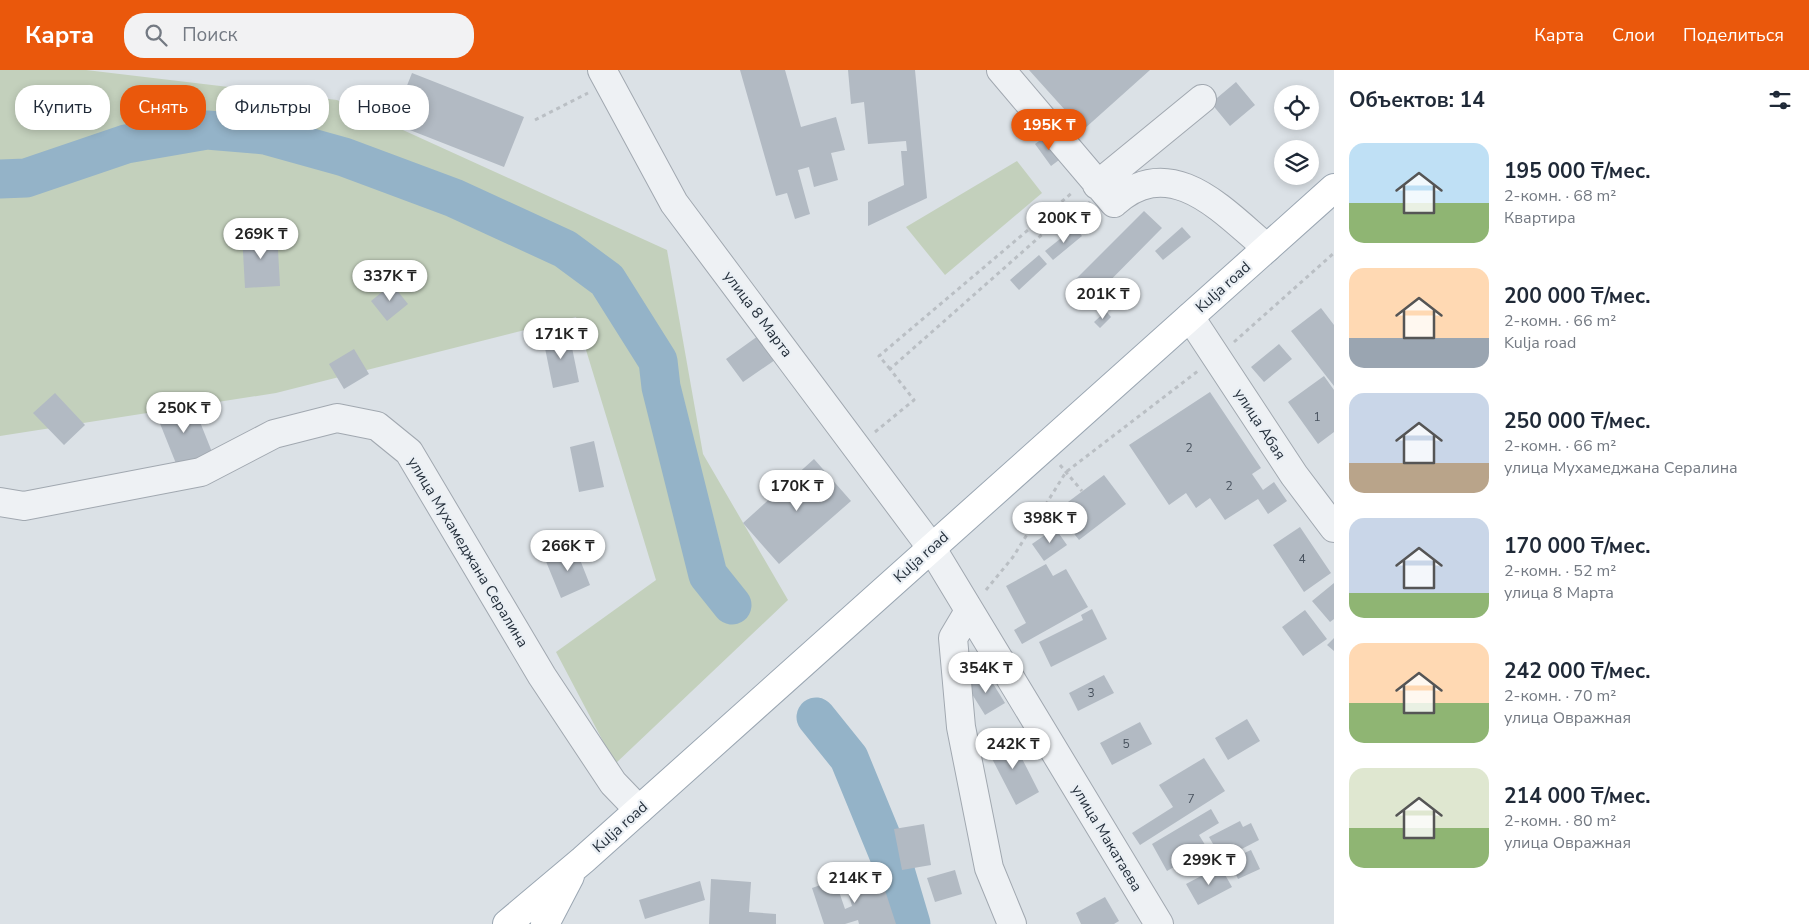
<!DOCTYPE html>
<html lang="ru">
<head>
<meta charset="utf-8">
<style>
	body { margin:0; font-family:"Nunito Sans",sans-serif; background:#f2f2f3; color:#1f2937; height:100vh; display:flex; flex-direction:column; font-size:19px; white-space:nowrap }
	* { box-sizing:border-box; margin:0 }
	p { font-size:16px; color:#747a83 }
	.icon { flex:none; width:28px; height:28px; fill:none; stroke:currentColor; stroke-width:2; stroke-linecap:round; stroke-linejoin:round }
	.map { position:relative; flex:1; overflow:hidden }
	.side { display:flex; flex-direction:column; background:#fff; width:475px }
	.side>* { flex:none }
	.top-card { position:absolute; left:15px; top:15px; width:475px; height:45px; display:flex; gap:10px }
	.fabs { position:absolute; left:1274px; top:15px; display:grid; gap:10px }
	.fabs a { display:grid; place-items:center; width:45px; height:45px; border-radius:50%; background:#fff; box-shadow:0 2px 8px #0003; font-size:25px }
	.price { position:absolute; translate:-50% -42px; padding:0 11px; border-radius:18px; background:#fff; color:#222; font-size:16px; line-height:32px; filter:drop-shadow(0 1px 2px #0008) }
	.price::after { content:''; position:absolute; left:50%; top:30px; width:15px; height:11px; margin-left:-8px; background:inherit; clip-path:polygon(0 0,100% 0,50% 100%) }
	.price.active { background:#ea580c; color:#fff }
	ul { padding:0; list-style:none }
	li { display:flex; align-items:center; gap:15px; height:125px; padding:0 15px }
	li span { display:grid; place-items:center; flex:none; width:140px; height:100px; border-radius:15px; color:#555 }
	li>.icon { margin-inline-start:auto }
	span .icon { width:60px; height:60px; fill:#fffc; stroke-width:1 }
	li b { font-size:21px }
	h2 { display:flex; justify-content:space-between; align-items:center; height:60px; padding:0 15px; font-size:21px }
	.tag { padding:0 18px; border-radius:20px; background:#fff; box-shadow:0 2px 8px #0003; font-size:18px; line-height:45px }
	.tag.active { background:#ea580c; color:#fff }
	header { display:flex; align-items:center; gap:30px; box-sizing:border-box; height:70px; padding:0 25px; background:#ea580c; color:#fff }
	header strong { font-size:24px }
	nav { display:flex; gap:28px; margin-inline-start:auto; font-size:18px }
	.search { width:350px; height:45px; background:#f2f2f3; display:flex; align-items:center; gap:12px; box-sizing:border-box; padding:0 18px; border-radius:20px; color:#747a83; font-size:19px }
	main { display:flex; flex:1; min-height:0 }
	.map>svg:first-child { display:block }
</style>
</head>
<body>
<header>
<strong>Карта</strong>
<div class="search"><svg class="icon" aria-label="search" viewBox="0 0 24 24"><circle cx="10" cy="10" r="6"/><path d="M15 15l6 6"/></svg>Поиск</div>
<nav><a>Карта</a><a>Слои</a><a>Поделиться</a></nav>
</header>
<main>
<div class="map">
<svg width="1334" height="854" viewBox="0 0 1334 854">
	<rect width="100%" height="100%" fill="#dbe1e6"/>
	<!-- green -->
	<path fill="#c3d0bc" d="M0,0H86L337,30L667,180L703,384L788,530L615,694L556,582L656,510L576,247L276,323L0,366Z
		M1017,91L1042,123L945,205L906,157Z"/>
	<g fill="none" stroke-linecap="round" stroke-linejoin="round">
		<!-- river -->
		<path stroke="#94b3c8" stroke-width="39" d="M0,109L26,108L126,74L207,60L265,65L344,87L454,128L565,179L607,210L658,291L661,317L708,505L732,535
			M816,647L849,688L895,800L911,854"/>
	</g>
	<!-- building -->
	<path fill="#b2bac3" d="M740,0H785L801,57L836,47L845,80L831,83L838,110L814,117L809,97L798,100L810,144L795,149L787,123L776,126Z
		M848,0H915L927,128L868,156V132L904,115L901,81H907L906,71L868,74L864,32L851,34Z
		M1029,0H1150L1083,60Z
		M412,3L524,47L504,97L392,53Z
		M1236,12L1255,35L1230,56L1211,33Z
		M1046,66L1063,87L1051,96L1035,74Z
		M1089,131L1098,141L1082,155L1073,145Z
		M1144,141L1162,158L1088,233L1070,215Z
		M1075,157L1082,166L1053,190L1045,181Z
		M1182,157L1191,167L1163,190L1155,181Z
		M277,162L280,216L245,218L242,164Z
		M1039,185L1047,194L1019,220L1010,210Z
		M392,214L408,234L387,251L371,231Z
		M1321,238L1334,255V316L1291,261Z
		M1106,241L1111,247L1100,258L1094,252Z
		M569,263L579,312L553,318L543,268Z
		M758,266L775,290L743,312L726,289Z
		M1279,274L1292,289L1264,312L1251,297Z
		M354,279L369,304L344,319L329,294Z
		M1324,306L1334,320V362L1318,374L1288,332Z
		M1210,322L1261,398L1252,404L1263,420L1274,412L1287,431L1268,444L1258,429L1225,450L1210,428L1196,438L1186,423L1169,435L1129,375Z
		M55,323L85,355L64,375L33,343Z
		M192,332L212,382L177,396L157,346Z
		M594,371L604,417L579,422L570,377Z
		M814,389L851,431L779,494L743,453Z
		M1104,405L1126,434L1079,470L1056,441Z
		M1300,457L1331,503L1304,522L1273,475Z
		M1055,458L1067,475L1044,491L1032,474Z
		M575,477L590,515L561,528L545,489Z
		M1046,494L1053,506L1066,499L1088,537L1022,574L1014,560L1026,553L1006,516Z
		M1334,513V549L1330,552L1312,531Z
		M1092,539L1107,569L1051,597L1039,572L1083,550L1081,545Z
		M1305,540L1327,569L1303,586L1282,557Z
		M1334,568V581L1327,575Z
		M987,604L1005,633L985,645L967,616Z
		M1104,605L1114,623L1078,641L1069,623Z
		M1247,649L1260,671L1228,690L1215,668Z
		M1140,652L1152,674L1112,695L1100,673Z
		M1010,665L1039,722L1016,735L986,677Z
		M1204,688L1225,721L1140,775L1132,763L1173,737L1159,715Z
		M1211,739L1219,753L1199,765L1207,778L1167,801L1152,774Z
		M1240,751L1243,757L1251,753L1259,770L1205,798L1199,788L1216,779L1209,767Z
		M924,754L931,795L902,800L894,759Z
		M1251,780L1260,799L1238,809L1229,790Z
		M1220,796L1232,817L1198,835L1186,814Z
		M955,800L962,824L935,832L927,808Z
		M881,808L896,854H859L858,850L845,854H824L812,818L835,810L845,839L852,836L847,819Z
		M711,809L751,812L749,842L776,844V854H709Z
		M700,811L705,830L645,849L639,830Z
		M1105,827L1119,851L1114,854H1081L1076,843Z"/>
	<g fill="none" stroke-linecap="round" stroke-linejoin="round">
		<defs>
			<path id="minor" d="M602,0L674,133L931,477L1159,854
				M1001,0L1114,133C1171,81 1223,141 1267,178
				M1097,115L1202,29
				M1190,247L1294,405L1334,458
				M0,432L24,436L201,402L274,364L337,348L377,356L409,382L542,606L613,713L639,740
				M969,541L953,568L961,657L989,798L1012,854"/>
			<path id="major" d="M507,854L583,790L1334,118
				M545,854L570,806"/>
		</defs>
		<!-- minor casing -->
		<use href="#minor" stroke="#a1a8b0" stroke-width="30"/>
		<!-- major casing -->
		<use href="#major" stroke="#9aa6b2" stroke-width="30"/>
		<!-- path -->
		<path stroke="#babfc4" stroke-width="3" stroke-dasharray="4 4" stroke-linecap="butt" d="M535,50L588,23
			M1234,272L1334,183
			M890,299L879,286L1073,122
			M875,362L914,330L890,299L1080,131
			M1060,395L1082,421
			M986,520L1013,487L1066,402L1198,301"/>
		<!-- minor -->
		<use href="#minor" stroke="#eef1f4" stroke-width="28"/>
		<!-- major -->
		<use href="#major" stroke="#fff" stroke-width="28"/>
	</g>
	<g text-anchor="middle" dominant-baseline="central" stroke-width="4.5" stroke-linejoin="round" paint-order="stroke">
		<!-- number labels -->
		<g font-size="12" fill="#48525e">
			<text x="1317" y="347">1</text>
			<text x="1189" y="378">2</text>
			<text x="1229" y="416">2</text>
			<text x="1302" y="489">4</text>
			<text x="1091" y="623">3</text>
			<text x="1126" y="674">5</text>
			<text x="1191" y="729">7</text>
		</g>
		<!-- street labels -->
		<g font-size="15" fill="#25303c" stroke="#eaeff4">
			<text transform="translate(1223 217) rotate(-42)">Kulja road</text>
			<text transform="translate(758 244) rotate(53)">улица 8 Марта</text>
			<text transform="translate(1260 354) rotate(57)">улица Абая</text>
			<text transform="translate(468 482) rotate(59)">улица Мухамеджана Сералина</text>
			<text transform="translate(921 487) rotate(-42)">Kulja road</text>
			<text transform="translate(620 757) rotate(-42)">Kulja road</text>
			<text transform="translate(1107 768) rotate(59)">улица Макатаева</text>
		</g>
	</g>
</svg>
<div class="fabs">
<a><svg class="icon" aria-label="locate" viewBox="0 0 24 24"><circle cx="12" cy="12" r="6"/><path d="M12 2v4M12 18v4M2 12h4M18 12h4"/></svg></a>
<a><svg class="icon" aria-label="layers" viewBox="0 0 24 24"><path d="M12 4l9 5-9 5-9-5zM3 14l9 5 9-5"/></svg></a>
</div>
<b class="price active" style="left:1049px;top:81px">195K ₸</b>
<b class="price" style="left:1064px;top:174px">200K ₸</b>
<b class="price" style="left:261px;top:190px">269K ₸</b>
<b class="price" style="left:390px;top:232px">337K ₸</b>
<b class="price" style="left:1103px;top:250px">201K ₸</b>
<b class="price" style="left:561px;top:290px">171K ₸</b>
<b class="price" style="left:184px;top:364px">250K ₸</b>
<b class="price" style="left:797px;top:442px">170K ₸</b>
<b class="price" style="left:1050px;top:474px">398K ₸</b>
<b class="price" style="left:568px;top:502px">266K ₸</b>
<b class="price" style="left:986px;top:624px">354K ₸</b>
<b class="price" style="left:1013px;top:700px">242K ₸</b>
<b class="price" style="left:1209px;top:816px">299K ₸</b>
<b class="price" style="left:855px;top:834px">214K ₸</b>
<div class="top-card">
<a class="tag">Купить</a>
<a class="tag active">Снять</a>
<a class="tag">Фильтры</a>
<a class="tag">Новое</a>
</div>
</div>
<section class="side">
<h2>Объектов: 14<svg class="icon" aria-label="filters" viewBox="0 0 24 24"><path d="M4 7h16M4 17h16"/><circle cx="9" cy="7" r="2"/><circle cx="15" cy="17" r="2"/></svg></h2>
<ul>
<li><span style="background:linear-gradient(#bfe0f5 60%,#8fb573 0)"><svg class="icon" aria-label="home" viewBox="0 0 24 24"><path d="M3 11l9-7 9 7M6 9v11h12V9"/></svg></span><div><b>195 000 ₸/мес.</b><p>2-комн. · 68 m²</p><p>Квартира</p></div></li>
<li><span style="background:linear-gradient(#ffd9b3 70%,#9aa5b1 0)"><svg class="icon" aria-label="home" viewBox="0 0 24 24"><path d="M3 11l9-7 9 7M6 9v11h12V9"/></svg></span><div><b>200 000 ₸/мес.</b><p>2-комн. · 66 m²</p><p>Kulja road</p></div></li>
<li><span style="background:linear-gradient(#c9d6e8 70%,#b9a48a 0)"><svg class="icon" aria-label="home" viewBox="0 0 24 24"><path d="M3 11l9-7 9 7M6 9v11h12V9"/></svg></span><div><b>250 000 ₸/мес.</b><p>2-комн. · 66 m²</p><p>улица Мухамеджана Сералина</p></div></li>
<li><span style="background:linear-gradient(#c9d6e8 75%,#8fb573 0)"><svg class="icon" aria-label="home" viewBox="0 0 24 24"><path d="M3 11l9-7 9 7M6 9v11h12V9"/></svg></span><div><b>170 000 ₸/мес.</b><p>2-комн. · 52 m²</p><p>улица 8 Марта</p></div></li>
<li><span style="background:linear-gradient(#ffd9b3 60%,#8fb573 0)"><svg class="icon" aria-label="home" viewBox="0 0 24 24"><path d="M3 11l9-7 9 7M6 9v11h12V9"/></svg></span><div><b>242 000 ₸/мес.</b><p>2-комн. · 70 m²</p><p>улица Овражная</p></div></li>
<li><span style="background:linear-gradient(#dfe7d0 60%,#8fb573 0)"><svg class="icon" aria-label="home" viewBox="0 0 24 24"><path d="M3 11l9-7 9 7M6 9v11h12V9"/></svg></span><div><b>214 000 ₸/мес.</b><p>2-комн. · 80 m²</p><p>улица Овражная</p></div></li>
</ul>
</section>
</main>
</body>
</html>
